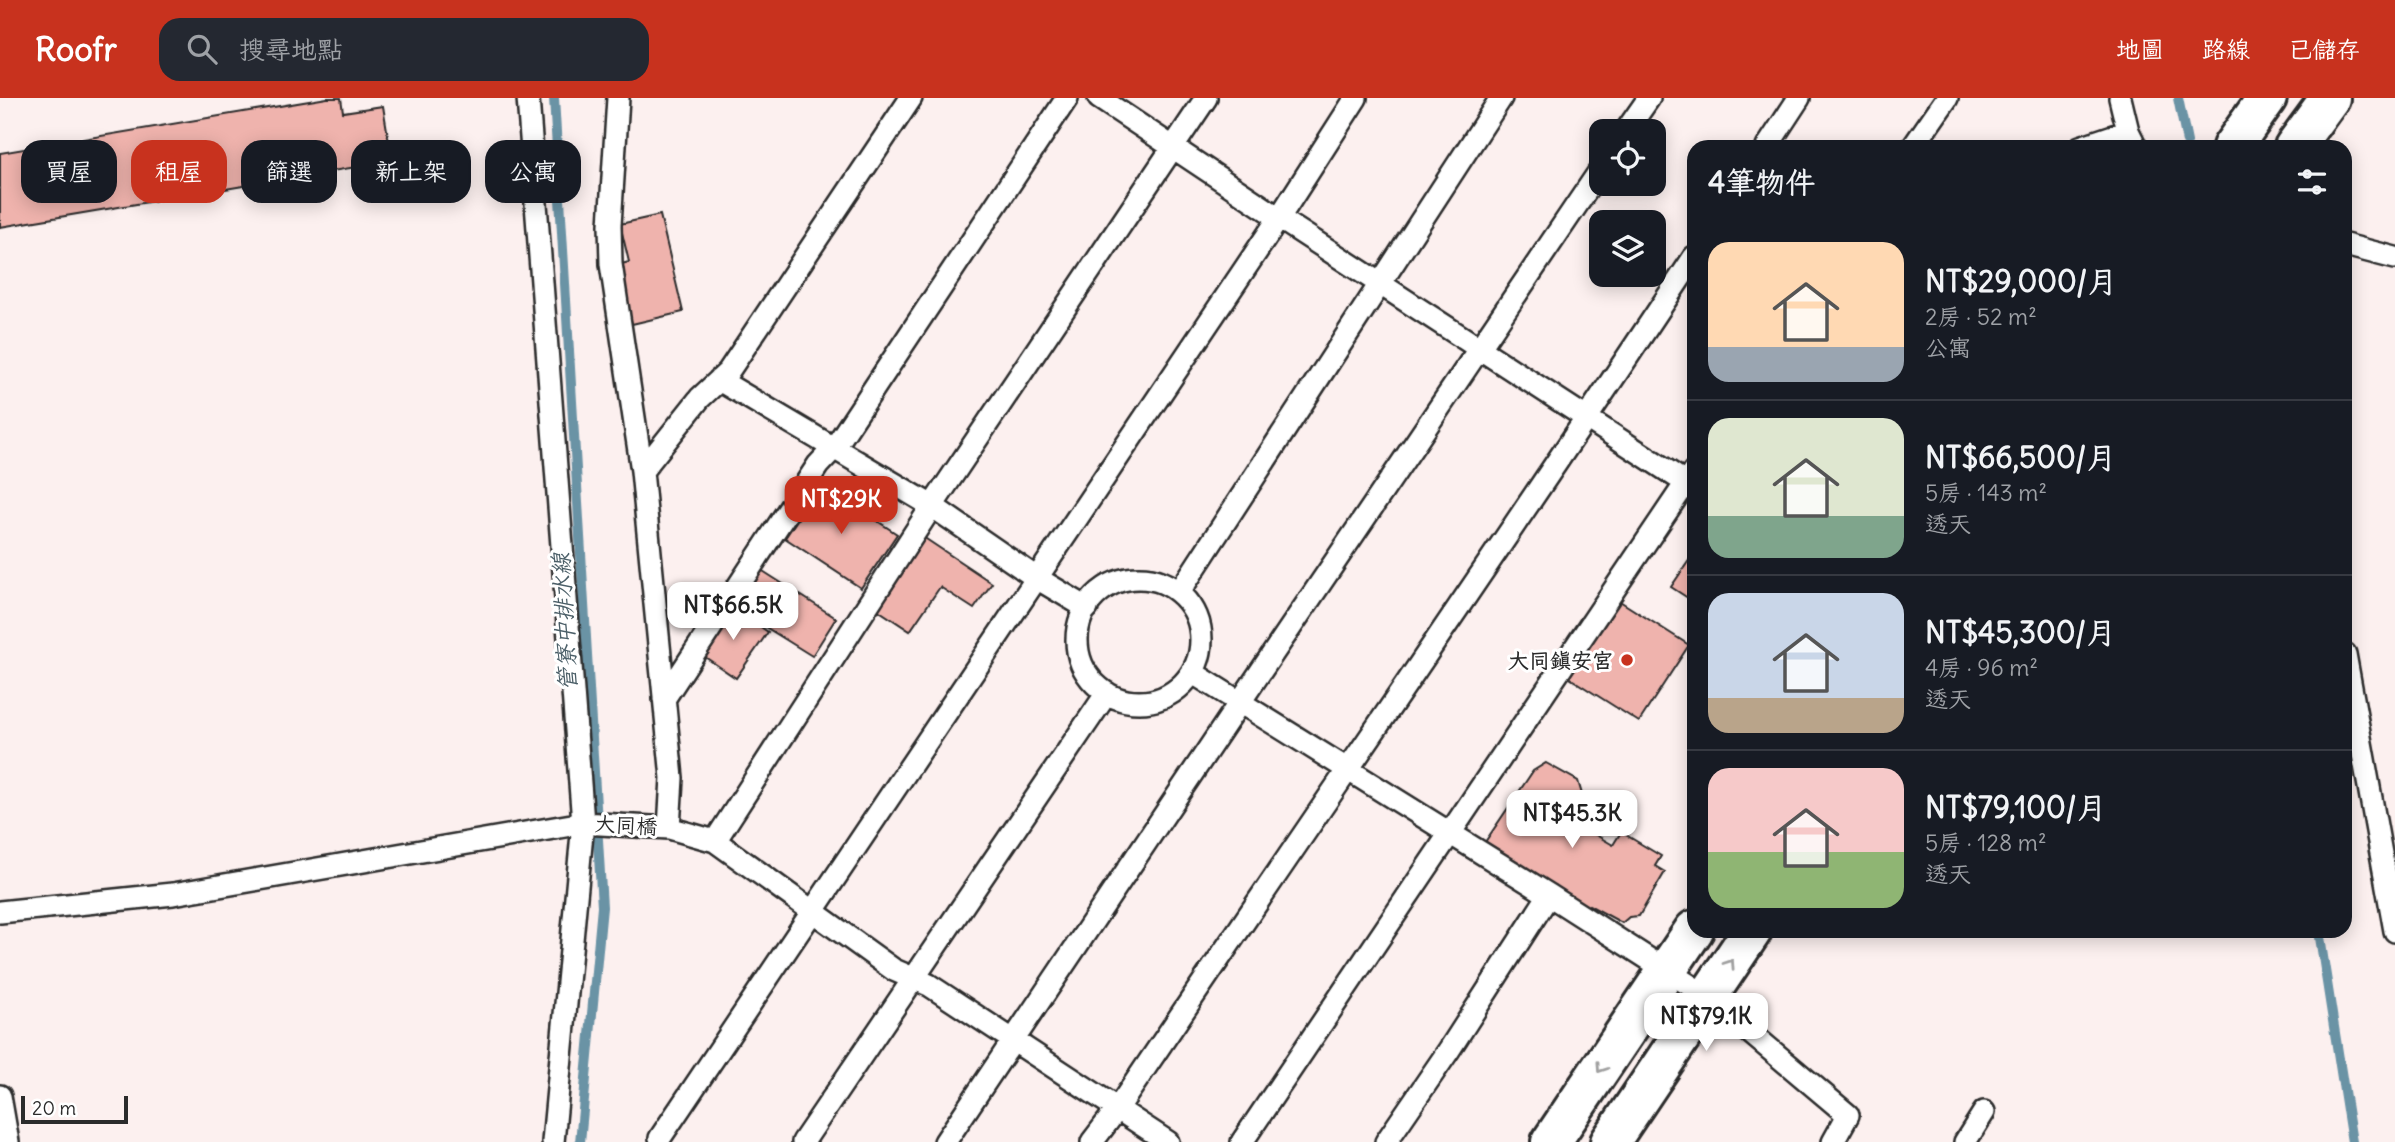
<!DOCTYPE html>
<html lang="zh-TW">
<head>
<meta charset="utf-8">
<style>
	body { margin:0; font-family:Delius,"LXGW WenKai TC",sans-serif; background:#242831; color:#f1f3f6; height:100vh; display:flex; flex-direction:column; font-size:26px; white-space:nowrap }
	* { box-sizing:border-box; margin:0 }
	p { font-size:23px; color:#9ea1a6 }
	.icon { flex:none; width:38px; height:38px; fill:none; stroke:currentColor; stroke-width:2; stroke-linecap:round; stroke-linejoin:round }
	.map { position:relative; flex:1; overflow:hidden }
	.side { position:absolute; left:1687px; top:42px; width:665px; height:798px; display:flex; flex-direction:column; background:#171b24; border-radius:21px; box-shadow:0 4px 18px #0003 }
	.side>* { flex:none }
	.banner { position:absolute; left:21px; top:42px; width:665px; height:63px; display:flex; gap:14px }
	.fabs { position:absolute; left:1589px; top:21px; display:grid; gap:14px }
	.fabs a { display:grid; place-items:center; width:77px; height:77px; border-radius:14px; background:#171b24; box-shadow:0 4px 18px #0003; font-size:35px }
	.scale { position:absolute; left:21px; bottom:18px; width:107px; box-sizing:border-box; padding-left:7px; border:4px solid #2b2b2b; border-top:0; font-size:19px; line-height:24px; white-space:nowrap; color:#2b2b2b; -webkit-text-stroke:5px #fff; paint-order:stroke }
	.price { position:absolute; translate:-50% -60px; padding:0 16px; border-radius:14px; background:#fff; color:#222; font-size:23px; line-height:46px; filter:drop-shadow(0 2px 4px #0008) }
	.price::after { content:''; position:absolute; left:50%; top:42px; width:21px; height:16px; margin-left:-10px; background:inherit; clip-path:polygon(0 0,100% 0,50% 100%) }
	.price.active { background:#c8321e; color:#fff }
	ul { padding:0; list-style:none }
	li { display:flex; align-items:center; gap:21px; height:175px; padding:0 21px }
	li+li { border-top:2px solid #363941 }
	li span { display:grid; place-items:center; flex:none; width:196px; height:140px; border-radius:21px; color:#555 }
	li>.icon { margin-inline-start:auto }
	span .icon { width:84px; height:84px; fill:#fffc; stroke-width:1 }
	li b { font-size:30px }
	h2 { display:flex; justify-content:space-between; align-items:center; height:84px; padding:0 21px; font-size:30px }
	.chip { padding:0 24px; border-radius:21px; background:#171b24; box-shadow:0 4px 18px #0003; font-size:24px; line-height:63px }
	.chip.active { background:#c8321e; color:#fff }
	header { display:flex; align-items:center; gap:42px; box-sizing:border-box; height:98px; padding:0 35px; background:#c8321e; color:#fff }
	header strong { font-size:33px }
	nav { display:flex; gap:38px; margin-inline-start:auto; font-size:24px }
	.search { width:490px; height:63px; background:#242831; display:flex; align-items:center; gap:18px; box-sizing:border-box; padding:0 24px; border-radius:21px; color:#9ea1a6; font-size:26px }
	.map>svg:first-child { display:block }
</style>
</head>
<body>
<header>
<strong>Roofr</strong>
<div class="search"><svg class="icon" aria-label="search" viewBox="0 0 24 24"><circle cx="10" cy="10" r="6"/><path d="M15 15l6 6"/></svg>搜尋地點</div>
<nav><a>地圖</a><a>路線</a><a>已儲存</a></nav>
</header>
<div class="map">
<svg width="2395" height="1044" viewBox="0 0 2395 1044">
	<rect width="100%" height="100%" fill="#fcf0ef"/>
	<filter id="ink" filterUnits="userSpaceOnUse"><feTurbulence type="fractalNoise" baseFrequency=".0143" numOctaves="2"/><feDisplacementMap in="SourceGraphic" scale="14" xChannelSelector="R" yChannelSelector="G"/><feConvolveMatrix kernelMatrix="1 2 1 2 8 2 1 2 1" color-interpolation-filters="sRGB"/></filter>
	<g filter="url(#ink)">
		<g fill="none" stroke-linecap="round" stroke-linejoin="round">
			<!-- stream -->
			<path stroke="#6b93a5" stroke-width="10" d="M554,0L602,809L580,1044
				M2178,0L2187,44
				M2319,833L2352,1044"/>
		</g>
		<!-- building -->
		<path fill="#efb3ad" stroke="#2b2b2b" stroke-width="2" d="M327,0H341L343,14L383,8L392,63L0,129V55Z
			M660,117L683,214L632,226L618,167L629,164L620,126Z
			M821,386L897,436L861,490L785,440Z
			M917,435L992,485L974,511L940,489L910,533L869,506Z
			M1694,455V504L1671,489Z
			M755,468L836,520L812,558L730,507Z
			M1615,500L1689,547L1639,624L1565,577Z
			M731,508L768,534L736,580L699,555Z
			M1546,665L1578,683L1584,703L1572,723L1613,747L1621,734L1661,758L1655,768L1665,774L1639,818L1629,819L1622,825L1589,807L1578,814L1481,750L1533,673Z"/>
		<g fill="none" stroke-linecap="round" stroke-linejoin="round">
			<defs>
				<path id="service" d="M528,0L583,725L553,1044
					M618,0L610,127L611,166L642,373L672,680L669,730
					M1099,0L1279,120L1694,390
					M2120,0L2128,33L2136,49
					M1626,33L1649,0
					M1767,49L1799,0
					M1913,49L1947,0
					M2080,49L2128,33
					M2345,147L2395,160
					M719,282L932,408L1035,479L1087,510
					M642,373L700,300L728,274L911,0
					M1077 542a62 62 0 1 1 124 0a62 62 0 1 1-124 0Z
					M1180,493L1501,0
					M2345,556L2395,833
					M1193,575L1549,797L1708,899L1848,1017L1833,1044
					M664,601L818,367L835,349L1067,0
					M715,743L932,408L1206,0
					M0,814L173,796L583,725L669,730L715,743L894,872L929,887L1168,1044
					M0,998L8,1044
					M660,1040L1279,120L1356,0
					M803,1044L1107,595
					M945,1044L1240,604L1601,71
					M1092,1044L1118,1010C1309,726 1505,445 1694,159
					M1242,1044L1694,373
					M1386,1044L1449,952L1549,797
					M1965,1044L1984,1014"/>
				<path id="secondary" d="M2232,49L2267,0
					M2294,49L2330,0
					M1551,1044L1694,832
					M1610,1044L1752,833"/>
			</defs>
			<!-- service casing -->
			<use href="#service" stroke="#2b2b2b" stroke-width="26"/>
			<!-- secondary casing -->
			<use href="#secondary" stroke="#2b2b2b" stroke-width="44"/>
			<!-- service -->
			<use href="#service" stroke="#fff" stroke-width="21"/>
			<!-- secondary -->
			<use href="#secondary" stroke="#fff" stroke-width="38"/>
		</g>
		<!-- one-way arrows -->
		<defs><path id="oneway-chevron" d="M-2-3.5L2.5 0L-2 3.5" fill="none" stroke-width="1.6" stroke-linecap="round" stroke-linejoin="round" transform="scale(1.75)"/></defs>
		<g stroke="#a0a0a0">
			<use href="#oneway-chevron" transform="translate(1730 866) rotate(-56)"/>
			<use href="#oneway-chevron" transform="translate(1601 970) rotate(124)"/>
		</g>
	</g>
	<!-- markers -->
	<circle fill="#c8321e" stroke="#fff" stroke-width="2.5" cx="1627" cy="562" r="7"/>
	<g text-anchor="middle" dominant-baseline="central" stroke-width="6" stroke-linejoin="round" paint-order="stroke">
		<!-- poi labels -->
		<g font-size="21" font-weight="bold" fill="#2b2b2b" stroke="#fff" text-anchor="end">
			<text x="1613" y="562">大同鎮安宮</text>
		</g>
		<!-- street labels -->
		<g font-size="21" fill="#2b2b2b" stroke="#fff">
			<text transform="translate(626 727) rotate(3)">大同橋</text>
		</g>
		<!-- water labels -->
		<g font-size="23" font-style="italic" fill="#4b5f68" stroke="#fff">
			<text transform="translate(564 524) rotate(-93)">管寮中排水線</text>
		</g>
	</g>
</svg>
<div class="fabs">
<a><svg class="icon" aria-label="locate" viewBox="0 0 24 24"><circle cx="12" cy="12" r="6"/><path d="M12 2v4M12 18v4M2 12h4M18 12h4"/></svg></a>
<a><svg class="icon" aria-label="layers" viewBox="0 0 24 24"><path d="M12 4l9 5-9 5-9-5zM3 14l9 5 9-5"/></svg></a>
</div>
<div class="scale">20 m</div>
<b class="price active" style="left:841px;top:438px">NT$29K</b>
<b class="price" style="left:733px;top:544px">NT$66.5K</b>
<b class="price" style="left:1572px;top:752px">NT$45.3K</b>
<b class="price" style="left:1706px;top:955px">NT$79.1K</b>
<div class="banner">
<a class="chip">買屋</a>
<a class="chip active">租屋</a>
<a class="chip">篩選</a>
<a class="chip">新上架</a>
<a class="chip">公寓</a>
</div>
<section class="side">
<h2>4筆物件<svg class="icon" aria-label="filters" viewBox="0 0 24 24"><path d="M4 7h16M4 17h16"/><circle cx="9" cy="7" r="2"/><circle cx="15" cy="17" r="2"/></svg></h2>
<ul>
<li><span style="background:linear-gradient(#ffd9b3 75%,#9aa5b1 0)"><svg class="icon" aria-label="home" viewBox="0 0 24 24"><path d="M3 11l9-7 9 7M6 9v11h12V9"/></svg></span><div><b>NT$29,000/月</b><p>2房 · 52 m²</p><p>公寓</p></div></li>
<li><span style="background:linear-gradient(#dfe7d0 70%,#7fa58c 0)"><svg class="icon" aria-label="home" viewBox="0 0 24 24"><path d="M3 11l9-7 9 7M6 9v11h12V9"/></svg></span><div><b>NT$66,500/月</b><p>5房 · 143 m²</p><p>透天</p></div></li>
<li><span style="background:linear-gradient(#c9d6e8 75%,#b9a48a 0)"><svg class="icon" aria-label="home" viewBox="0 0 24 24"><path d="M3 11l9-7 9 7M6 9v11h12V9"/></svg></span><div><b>NT$45,300/月</b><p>4房 · 96 m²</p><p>透天</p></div></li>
<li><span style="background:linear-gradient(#f6c9c9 60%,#8fb573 0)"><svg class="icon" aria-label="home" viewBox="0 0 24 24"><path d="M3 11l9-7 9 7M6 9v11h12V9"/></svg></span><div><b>NT$79,100/月</b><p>5房 · 128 m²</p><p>透天</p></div></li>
</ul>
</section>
</div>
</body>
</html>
